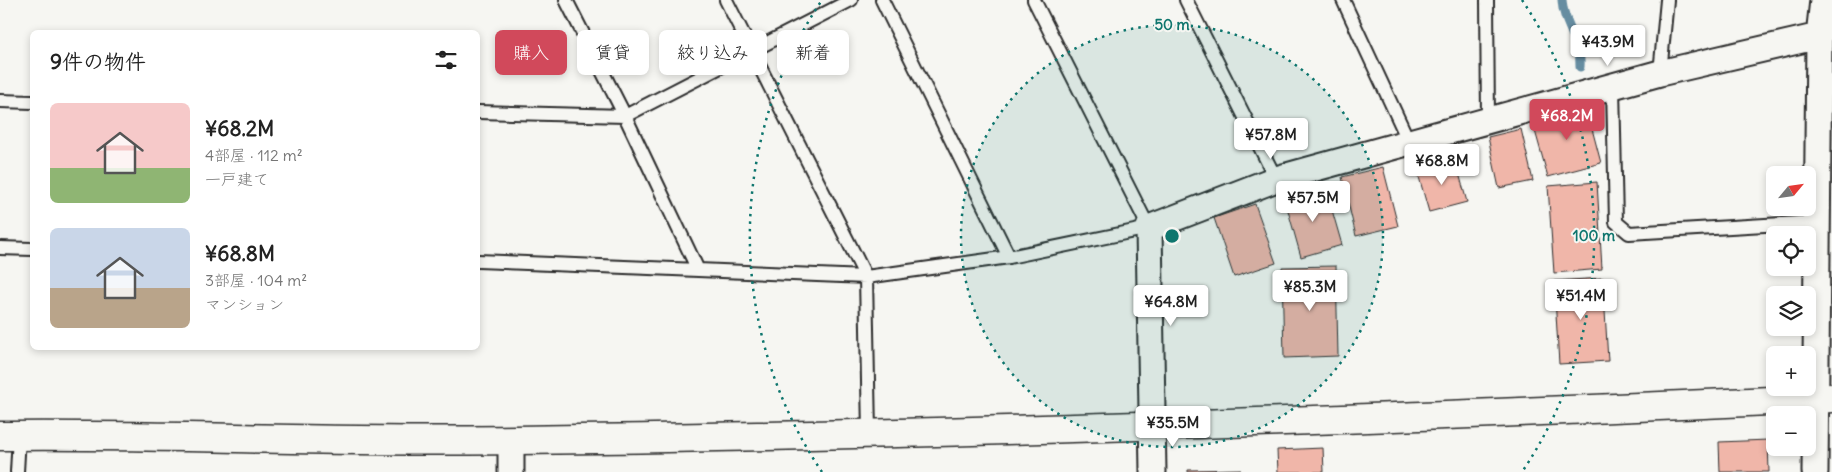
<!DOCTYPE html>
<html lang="ja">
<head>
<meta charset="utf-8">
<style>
	body { margin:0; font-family:Delius,"Klee One",sans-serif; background:#f2f2f2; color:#222; height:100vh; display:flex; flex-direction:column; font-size:19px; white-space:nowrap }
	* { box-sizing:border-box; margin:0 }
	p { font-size:16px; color:#767676 }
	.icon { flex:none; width:28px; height:28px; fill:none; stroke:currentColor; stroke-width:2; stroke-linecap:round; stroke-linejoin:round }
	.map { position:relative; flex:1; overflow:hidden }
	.panel { position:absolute; left:30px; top:30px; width:450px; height:320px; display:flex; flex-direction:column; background:#fff; border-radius:8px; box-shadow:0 2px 8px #0003 }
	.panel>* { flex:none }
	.hud { position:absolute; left:495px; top:30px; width:475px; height:45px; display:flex; gap:10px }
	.needle { width:32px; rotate:61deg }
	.fabs { position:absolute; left:1766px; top:166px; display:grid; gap:10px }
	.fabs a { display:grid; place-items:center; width:50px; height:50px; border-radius:8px; background:#fff; box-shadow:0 2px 8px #0003; font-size:25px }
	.price { position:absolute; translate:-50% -42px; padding:0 11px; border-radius:5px; background:#fff; color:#222; font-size:16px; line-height:32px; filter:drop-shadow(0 1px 2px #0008) }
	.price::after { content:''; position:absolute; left:50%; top:30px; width:15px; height:11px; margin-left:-8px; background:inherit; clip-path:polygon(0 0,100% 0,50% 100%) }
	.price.active { background:#d1495b; color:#fff }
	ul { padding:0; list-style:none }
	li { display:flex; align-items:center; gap:15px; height:125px; padding:0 20px }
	li span { display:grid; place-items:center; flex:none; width:140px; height:100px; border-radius:8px; color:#555 }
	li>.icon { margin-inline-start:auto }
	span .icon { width:60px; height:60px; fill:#fffc; stroke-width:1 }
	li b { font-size:21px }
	h2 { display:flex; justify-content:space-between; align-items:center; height:60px; padding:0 20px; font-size:21px }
	.pill { padding:0 18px; border-radius:8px; background:#fff; box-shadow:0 2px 8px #0003; font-size:18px; line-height:45px }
	.pill.active { background:#d1495b; color:#fff }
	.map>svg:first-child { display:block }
</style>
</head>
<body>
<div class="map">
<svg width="1832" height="472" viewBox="0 0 1832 472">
	<rect width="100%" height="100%" fill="#f6f6f2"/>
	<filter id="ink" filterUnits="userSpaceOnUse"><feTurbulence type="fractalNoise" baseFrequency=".02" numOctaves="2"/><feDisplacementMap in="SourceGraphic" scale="10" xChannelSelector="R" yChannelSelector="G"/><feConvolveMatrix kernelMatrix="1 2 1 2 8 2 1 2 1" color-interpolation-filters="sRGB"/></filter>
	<g filter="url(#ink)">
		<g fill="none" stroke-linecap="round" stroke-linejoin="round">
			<!-- stream -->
			<path stroke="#668da1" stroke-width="9" d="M1562,0C1563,25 1582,42 1580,67"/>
		</g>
		<!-- building -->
		<path fill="#f0b6a9" stroke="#2b2b2b" d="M1586,106L1601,163L1548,177L1532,120Z
			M1521,129L1533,181L1499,188L1488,137Z
			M1455,159L1467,202L1429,212L1417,170Z
			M1383,167L1398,226L1356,236L1342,177Z
			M1597,182L1602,269L1554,273L1548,186Z
			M1326,189L1342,245L1301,257L1285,200Z
			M1255,204L1276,263L1234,277L1214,218Z
			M1336,266L1338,356L1284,358L1282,267Z
			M1603,278L1608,361L1559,364L1554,281Z
			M1768,440L1769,472H1720L1719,442Z
			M1323,448L1324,472H1278L1277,450Z
			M1240,469V472H1188V470Z"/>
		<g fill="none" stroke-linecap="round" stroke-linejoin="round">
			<defs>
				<path id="service" d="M566,0L625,116L698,270L866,277L1009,257L1149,228L1034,0
					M726,0L866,277L869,433
					M882,0L1009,257
					M1186,0L1276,179
					M1343,0L1409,142
					M1487,0L1488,121
					M1660,73L1667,0
					M1613,87L1616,222L1629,233L1816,222
					M0,101L32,102
					M478,112L625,116L851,0
					M0,248L32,249
					M478,261L698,270
					M17,472L19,436"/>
				<path id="minor" d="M511,472V440
					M1153,472L1149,228L1276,179L1660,73L1819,36
					M1815,472L1819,36L1823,0"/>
				<path id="tertiary" d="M0,436C172,434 344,443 516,440C955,435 1394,419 1832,398"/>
			</defs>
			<!-- service casing -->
			<use href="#service" stroke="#2b2b2b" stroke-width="16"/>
			<!-- minor casing -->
			<use href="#minor" stroke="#2b2b2b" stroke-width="29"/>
			<!-- tertiary casing -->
			<use href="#tertiary" stroke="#2b2b2b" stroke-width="31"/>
			<!-- service -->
			<use href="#service" stroke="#f6f6f2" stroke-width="12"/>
			<!-- minor -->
			<use href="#minor" stroke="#f6f6f2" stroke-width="25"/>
			<!-- tertiary -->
			<use href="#tertiary" stroke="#f6f6f2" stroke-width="28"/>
		</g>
	</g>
	<!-- distance rings -->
	<circle cx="1172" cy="236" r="211" fill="#0f766e" fill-opacity=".12"/>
	<g fill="none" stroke="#0f766e" stroke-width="2.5" stroke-dasharray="2.5 5">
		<circle cx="1172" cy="236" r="211"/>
		<path d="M822 472A422 422 0 0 1 822 0M1522 0A422 422 0 0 1 1522 472"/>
	</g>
	<circle cx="1172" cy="236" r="8" fill="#0f766e" stroke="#f6f6f2" stroke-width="2.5"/>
	<g font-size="15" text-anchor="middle" font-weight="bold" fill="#0f766e" stroke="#f6f6f2" stroke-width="4" stroke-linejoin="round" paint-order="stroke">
		<text x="1172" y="30">50 m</text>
		<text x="1594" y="241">100 m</text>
	</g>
</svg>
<div class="fabs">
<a><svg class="needle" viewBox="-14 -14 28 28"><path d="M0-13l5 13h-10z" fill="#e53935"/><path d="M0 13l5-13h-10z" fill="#767676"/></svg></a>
<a><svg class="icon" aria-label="locate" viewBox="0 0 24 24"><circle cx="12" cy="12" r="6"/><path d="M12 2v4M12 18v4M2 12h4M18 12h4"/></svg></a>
<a><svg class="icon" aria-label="layers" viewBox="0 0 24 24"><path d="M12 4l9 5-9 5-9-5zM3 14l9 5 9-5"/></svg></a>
<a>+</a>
<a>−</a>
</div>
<b class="price" style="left:1608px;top:67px">¥43.9M</b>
<b class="price active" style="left:1567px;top:141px">¥68.2M</b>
<b class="price" style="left:1271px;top:160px">¥57.8M</b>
<b class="price" style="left:1442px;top:186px">¥68.8M</b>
<b class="price" style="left:1313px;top:223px">¥57.5M</b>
<b class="price" style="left:1310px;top:312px">¥85.3M</b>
<b class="price" style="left:1581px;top:321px">¥51.4M</b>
<b class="price" style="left:1171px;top:327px">¥64.8M</b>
<b class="price" style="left:1173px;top:448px">¥35.5M</b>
<div class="hud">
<a class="pill active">購入</a>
<a class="pill">賃貸</a>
<a class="pill">絞り込み</a>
<a class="pill">新着</a>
</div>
<section class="panel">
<h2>9件の物件<svg class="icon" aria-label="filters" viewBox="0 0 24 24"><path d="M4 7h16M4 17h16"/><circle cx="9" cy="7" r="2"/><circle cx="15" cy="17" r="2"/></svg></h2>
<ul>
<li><span style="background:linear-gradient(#f6c9c9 65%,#8fb573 0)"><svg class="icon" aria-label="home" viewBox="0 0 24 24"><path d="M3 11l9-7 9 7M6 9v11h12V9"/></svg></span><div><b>¥68.2M</b><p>4部屋 · 112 m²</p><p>一戸建て</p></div></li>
<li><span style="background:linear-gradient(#c9d6e8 60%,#b9a48a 0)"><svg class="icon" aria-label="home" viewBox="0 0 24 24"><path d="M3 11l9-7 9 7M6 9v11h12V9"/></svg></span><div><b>¥68.8M</b><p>3部屋 · 104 m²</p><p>マンション</p></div></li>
</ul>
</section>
</div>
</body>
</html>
